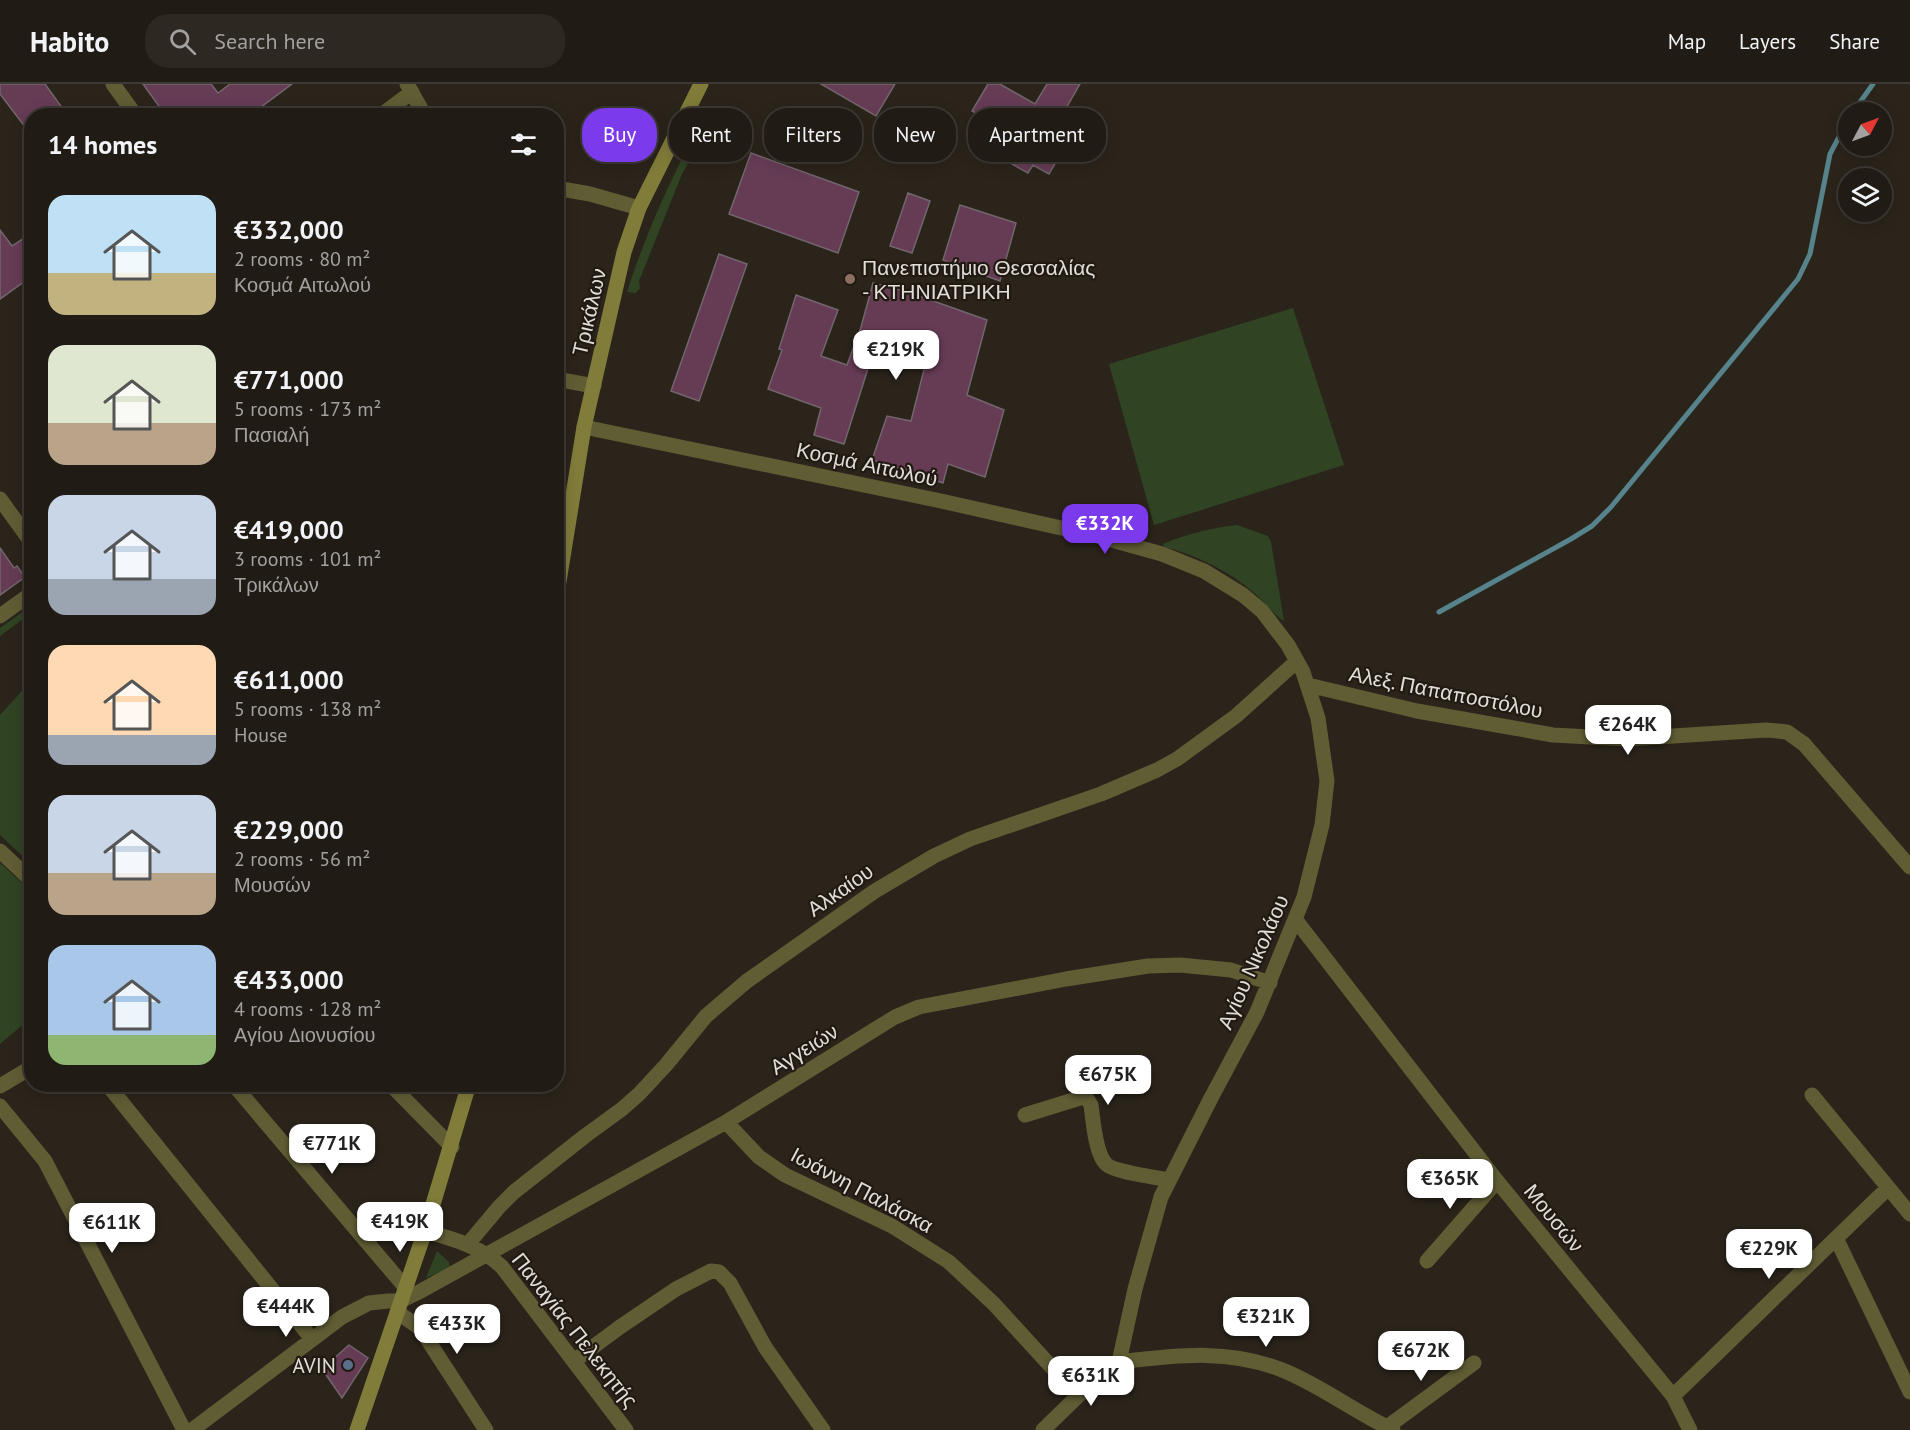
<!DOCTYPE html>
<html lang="en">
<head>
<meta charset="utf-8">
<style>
	body { margin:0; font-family:"PT Sans",sans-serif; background:#2d2822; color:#f1f3f6; height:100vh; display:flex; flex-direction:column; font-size:22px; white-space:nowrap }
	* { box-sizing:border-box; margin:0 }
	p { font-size:20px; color:#a2a1a0 }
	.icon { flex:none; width:33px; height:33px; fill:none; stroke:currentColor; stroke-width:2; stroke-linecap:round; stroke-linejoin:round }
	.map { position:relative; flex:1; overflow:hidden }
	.panel { position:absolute; left:24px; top:24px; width:540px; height:984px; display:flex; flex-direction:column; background:#201b14; border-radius:24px; box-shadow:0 3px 15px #0003,0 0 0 2px #3d3934 }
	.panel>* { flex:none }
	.top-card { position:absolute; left:582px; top:24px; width:570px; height:54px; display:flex; gap:12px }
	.needle { width:39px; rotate:49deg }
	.tools { position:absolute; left:1838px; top:18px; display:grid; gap:12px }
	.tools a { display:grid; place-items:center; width:54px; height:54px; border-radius:50%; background:#201b14; box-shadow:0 3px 15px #0003,0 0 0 2px #3d3934; font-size:30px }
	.price { position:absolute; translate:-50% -51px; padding:0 14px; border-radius:12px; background:#fff; color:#222; font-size:20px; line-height:39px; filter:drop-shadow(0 2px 3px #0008) }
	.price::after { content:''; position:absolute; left:50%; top:36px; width:18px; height:14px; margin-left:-9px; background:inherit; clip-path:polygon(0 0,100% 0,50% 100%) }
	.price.current { background:#7c3aed; color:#fff }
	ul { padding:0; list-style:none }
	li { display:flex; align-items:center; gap:18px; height:150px; padding:0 24px }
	li span { display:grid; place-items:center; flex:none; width:168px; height:120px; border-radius:18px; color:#555 }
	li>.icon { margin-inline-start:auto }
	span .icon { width:72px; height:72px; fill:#fffc; stroke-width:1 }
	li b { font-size:26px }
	h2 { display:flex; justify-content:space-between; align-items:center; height:72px; padding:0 24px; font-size:26px }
	.pill { padding:0 21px; border-radius:24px; background:#201b14; box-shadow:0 3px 15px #0003,0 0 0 2px #3d3934; font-size:21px; line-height:54px }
	.pill.current { background:#7c3aed; color:#fff }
	header { display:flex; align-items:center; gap:36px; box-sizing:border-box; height:84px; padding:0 30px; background:#201b14; border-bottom:2px solid #3d3934 }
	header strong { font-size:28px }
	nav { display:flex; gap:33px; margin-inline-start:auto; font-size:21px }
	.search { width:420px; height:54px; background:#2d2822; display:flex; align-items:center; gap:15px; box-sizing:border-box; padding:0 21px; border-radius:24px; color:#a2a1a0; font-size:22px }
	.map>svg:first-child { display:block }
</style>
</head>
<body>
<header>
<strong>Habito</strong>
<div class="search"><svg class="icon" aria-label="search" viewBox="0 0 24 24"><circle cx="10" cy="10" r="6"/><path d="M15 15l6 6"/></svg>Search here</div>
<nav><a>Map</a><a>Layers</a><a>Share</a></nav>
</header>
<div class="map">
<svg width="1910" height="1346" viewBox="0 0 1910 1346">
	<rect width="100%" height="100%" fill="#2b241b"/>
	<!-- green -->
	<path fill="#304423" d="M708,31L714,33V39L710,40L682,90L639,197L640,204L636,209L627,208C647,146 673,89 704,33Z
		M1293,224L1344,381L1154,441L1109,280Z
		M1237,441L1268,452L1271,458L1284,537C1275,532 1262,515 1253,508C1229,487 1194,470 1164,463L1163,460C1186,450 1211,444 1237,441Z
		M31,522V529L0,552V544Z
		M31,597V780L0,751V631Z
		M0,779L32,808L31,934L0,960Z
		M437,1167L449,1178L450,1184L426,1194Z"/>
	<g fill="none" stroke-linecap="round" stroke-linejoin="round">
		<!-- stream -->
		<path stroke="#57838c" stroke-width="5" d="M1853,28L1873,0
			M1439,528L1571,455L1592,442L1611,423L1798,195L1810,170L1830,70L1848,36"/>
	</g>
	<!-- building -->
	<path fill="#663c55" stroke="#72656c" stroke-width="1.5" d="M0,0H45L68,32H32V52L0,10Z
		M143,0H211L218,9L230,0H292L249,32H166Z
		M821,0H895L876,32Z
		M988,0H1000L1035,20L1047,0H1080L1057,40L1073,49L1049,90L1033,81L1028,89L1003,75L1016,52L972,27Z
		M751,69L859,108L838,169L729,130Z
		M908,109L930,117L912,169L890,162Z
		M960,121L1016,139L1000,197L943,176Z
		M0,146L12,162L32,149V192L0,215Z
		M719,170L747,180L699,317L671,307Z
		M873,199L908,208L987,236L967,311L1004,326L985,393L948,380L943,399L872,376L887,332L911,337L929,266L880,247L844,360L814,351L821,324L768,305L782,266L779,265L796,211L838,226L821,272L847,281L861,243Z
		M0,464L14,484L17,482L25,493L0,511Z
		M349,1261L368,1274L342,1314L322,1285Z"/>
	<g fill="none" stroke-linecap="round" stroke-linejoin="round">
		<!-- minor -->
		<path stroke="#605d35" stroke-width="15" d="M113,0L136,32
			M407,0L425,32
			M380,32L412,8
			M556,104L590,110L639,124
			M556,295L594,302
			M584,343L941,417L1097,452L1162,470L1204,487L1243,511L1262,527L1288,561L1303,588L1318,634L1327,697L1322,741L1304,813L1257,928L1211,1014L1161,1113L1135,1205L1119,1278L1078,1312L1043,1346
			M0,415L32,459
			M0,532L32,509
			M1308,601L1417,627L1553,651L1627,655L1766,646L1787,648L1804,660L1910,783
			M0,767L32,797
			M1295,835L1497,1097L1673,1312L1690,1346
			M107,1000L312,1255
			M233,1000L405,1203
			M390,1000L452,1063
			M0,1002L32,983
			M1812,1011L1910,1130
			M0,1022L45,1077L184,1346
			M1025,1031L1083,1013L1088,1016L1091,1021C1093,1035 1095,1069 1106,1080C1114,1088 1155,1093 1169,1096
			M726,1038L759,1073L785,1091L892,1142L949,1178L994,1220L1078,1312
			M425,1147C453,1155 480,1162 502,1183L626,1346
			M1836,1154L1910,1308
			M468,1160L499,1123L514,1108L585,1052L622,1025L639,1010L666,981L706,932L747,897L875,807L934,772L970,755L1101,710L1157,686L1177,675L1236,632L1297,577
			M1427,1177L1497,1097
			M397,1228L420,1244L486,1346
			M574,1277L620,1243L676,1205L711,1187L719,1188L730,1199L765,1263L823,1346
			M1119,1278C1178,1271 1231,1264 1287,1288C1324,1304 1357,1329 1393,1346
			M1673,1312L1888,1104
			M192,1346L342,1233L369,1219L388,1217H400L419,1208L726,1038L895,933L919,923L1066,895L1148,882L1180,881L1231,886L1270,899
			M1383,1346L1474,1279"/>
		<!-- secondary -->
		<path stroke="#817c3a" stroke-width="15" d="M556,516L584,343L624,168L639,124L701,0
			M357,1346L425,1147L469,1000"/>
	</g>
	<!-- markers -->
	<circle fill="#8d6e63" stroke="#211a12" stroke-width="2" cx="850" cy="195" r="6"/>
	<circle fill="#5c6f8a" stroke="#211a12" stroke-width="2" cx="348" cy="1281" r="6"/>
	<g text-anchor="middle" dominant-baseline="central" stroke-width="4.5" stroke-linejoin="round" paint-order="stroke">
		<!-- poi labels -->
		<g font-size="21" fill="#e2ddd7" stroke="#211a12" text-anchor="start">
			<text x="862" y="183">Πανεπιστήμιο Θεσσαλίας<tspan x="862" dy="24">- ΚΤΗΝΙΑΤΡΙΚΗ</tspan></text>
			<text x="336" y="1281" text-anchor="end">AVIN</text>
		</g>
		<!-- street labels -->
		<g font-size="21" fill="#e2ddd7" stroke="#211a12">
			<text transform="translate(589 228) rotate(-77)">Τρικάλων</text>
			<text transform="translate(867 380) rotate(12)">Κοσμά Αιτωλού</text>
			<text transform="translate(1446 608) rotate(11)">Αλεξ. Παπαποστόλου</text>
			<text transform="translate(840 806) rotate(-35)">Αλκαίου</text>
			<text transform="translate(1253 878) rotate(-66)">Αγίου Νικολάου</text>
			<text transform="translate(804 965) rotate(-32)">Αγγειών</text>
			<text transform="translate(862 1106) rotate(28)">Ιωάννη Παλάσκα</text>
			<text transform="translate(1554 1134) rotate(51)">Μουσών</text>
			<text transform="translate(575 1246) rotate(52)">Παναγίας Πελεκητής</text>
		</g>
	</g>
</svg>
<div class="tools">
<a><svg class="needle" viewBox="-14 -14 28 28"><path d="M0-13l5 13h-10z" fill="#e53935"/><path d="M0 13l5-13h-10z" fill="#a2a1a0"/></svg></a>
<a><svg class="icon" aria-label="layers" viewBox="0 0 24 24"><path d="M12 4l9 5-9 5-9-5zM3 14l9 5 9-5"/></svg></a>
</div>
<b class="price" style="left:896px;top:297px">€219K</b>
<b class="price current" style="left:1105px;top:471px">€332K</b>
<b class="price" style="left:1628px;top:672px">€264K</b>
<b class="price" style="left:1108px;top:1022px">€675K</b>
<b class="price" style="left:332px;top:1091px">€771K</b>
<b class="price" style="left:1450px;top:1126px">€365K</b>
<b class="price" style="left:400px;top:1169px">€419K</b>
<b class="price" style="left:112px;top:1170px">€611K</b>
<b class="price" style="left:1769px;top:1196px">€229K</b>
<b class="price" style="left:286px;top:1254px">€444K</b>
<b class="price" style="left:1266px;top:1264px">€321K</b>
<b class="price" style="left:457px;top:1271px">€433K</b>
<b class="price" style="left:1421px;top:1298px">€672K</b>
<b class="price" style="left:1091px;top:1323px">€631K</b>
<div class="top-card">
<a class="pill current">Buy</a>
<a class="pill">Rent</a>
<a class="pill">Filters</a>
<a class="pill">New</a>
<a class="pill">Apartment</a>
</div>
<section class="panel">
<h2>14 homes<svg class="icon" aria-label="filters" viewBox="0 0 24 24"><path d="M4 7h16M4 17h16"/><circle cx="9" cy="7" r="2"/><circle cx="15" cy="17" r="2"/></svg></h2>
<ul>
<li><span style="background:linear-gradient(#bfe0f5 65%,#c2b280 0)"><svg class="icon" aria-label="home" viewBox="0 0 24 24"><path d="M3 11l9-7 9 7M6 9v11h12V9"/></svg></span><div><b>€332,000</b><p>2 rooms · 80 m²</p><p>Κοσμά Αιτωλού</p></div></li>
<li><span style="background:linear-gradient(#dfe7d0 65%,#b9a48a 0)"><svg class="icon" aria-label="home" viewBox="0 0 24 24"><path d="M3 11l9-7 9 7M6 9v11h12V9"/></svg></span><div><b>€771,000</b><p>5 rooms · 173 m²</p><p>Πασιαλή</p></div></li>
<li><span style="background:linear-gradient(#c9d6e8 70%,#9aa5b1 0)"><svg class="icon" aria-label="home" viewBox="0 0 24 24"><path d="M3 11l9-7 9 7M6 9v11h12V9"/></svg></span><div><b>€419,000</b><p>3 rooms · 101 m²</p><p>Τρικάλων</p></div></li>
<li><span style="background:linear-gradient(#ffd9b3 75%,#9aa5b1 0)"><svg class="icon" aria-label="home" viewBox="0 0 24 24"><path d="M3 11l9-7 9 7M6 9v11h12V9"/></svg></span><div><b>€611,000</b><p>5 rooms · 138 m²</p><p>House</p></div></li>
<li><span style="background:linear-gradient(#c9d6e8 65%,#b9a48a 0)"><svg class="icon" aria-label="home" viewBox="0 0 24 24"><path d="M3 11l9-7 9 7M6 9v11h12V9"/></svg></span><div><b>€229,000</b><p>2 rooms · 56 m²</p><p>Μουσών</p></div></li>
<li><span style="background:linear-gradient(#a9c7e8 75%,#8fb573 0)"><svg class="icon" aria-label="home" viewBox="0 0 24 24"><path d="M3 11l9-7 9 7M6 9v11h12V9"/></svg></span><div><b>€433,000</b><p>4 rooms · 128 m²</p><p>Αγίου Διονυσίου</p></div></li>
</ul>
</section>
</div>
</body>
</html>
